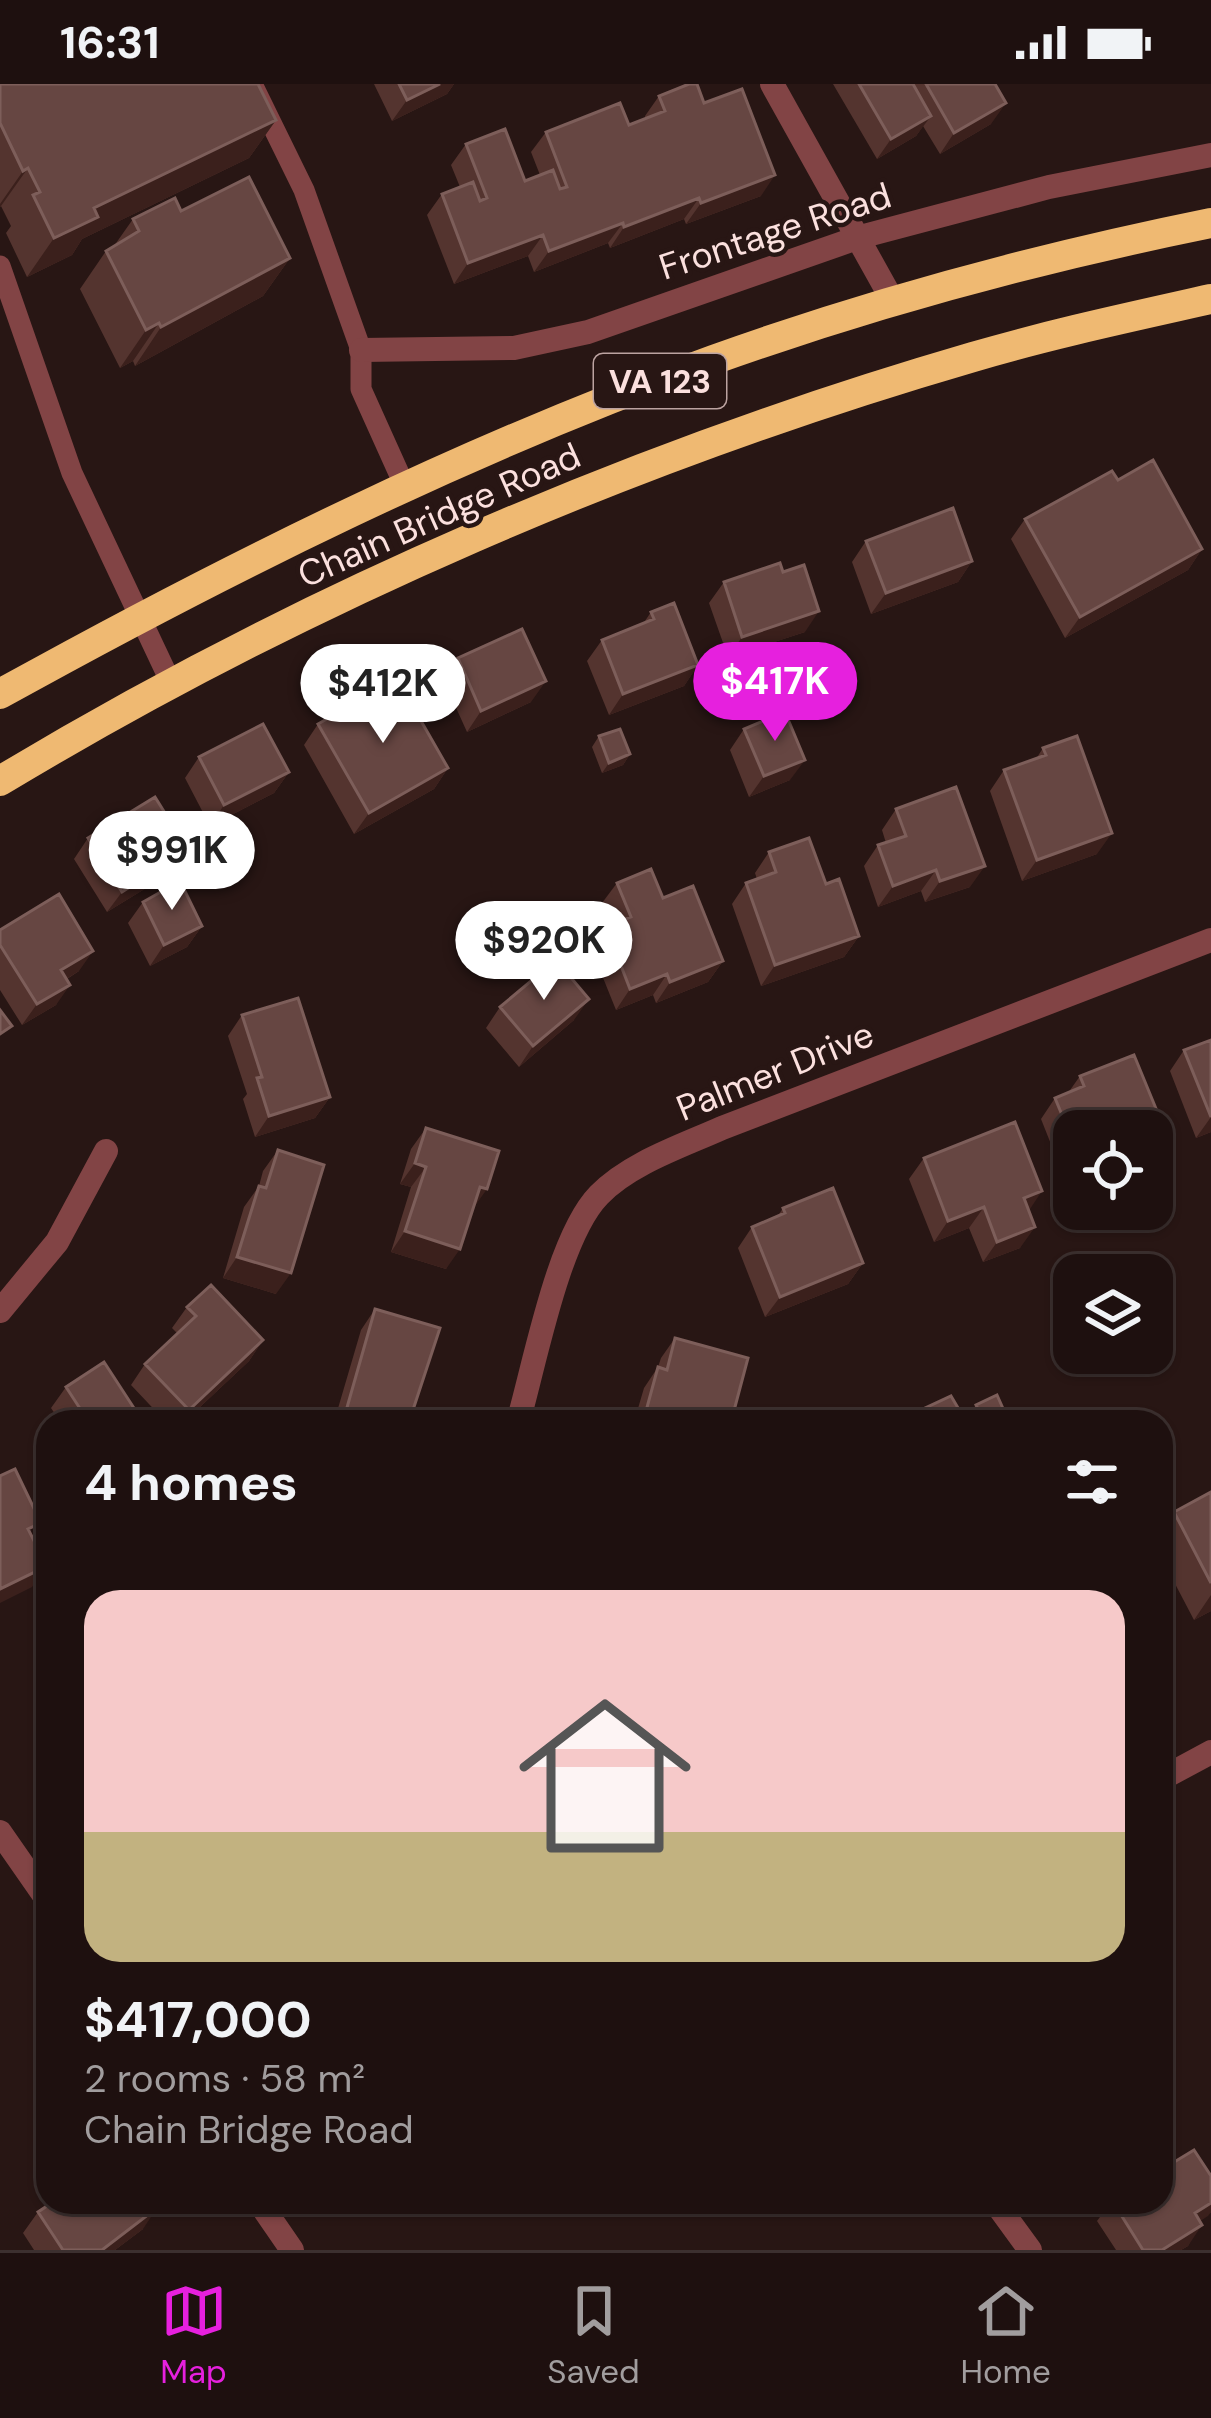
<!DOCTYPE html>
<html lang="en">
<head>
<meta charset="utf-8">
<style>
	body { margin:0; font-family:"DM Sans",sans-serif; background:#261918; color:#f1f3f6; height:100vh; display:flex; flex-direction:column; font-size:45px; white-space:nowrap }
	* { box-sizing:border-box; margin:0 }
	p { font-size:39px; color:#a19d9e }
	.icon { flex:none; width:66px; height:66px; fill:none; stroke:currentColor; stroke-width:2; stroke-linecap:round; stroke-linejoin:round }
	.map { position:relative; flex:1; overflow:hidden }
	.drawer { position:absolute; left:36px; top:1326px; width:1137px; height:804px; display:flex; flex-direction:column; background:#1e100f; border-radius:36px; box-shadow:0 3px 9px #0004,0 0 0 3px #3c302f }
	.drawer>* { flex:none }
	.tools { position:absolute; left:1053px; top:1026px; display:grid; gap:24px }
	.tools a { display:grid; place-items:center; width:120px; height:120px; border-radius:24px; background:#1e100f; box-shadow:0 3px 9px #0004,0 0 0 3px #3c302f; font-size:60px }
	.price { position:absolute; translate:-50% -102px; padding:0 27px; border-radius:42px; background:#fff; color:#222; font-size:39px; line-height:78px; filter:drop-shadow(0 3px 6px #0008) }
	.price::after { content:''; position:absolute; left:50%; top:72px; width:36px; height:27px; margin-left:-18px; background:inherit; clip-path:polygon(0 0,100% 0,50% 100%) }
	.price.selected { background:#e620de; color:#fff }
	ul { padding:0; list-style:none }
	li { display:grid; align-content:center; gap:24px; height:636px; padding:0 48px }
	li+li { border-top:3px solid #3c302f }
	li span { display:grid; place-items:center; height:372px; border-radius:36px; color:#555 }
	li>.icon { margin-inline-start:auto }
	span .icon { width:216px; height:216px; fill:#fffc; stroke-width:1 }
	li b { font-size:51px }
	h2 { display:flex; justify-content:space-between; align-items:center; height:144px; padding:0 48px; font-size:51px }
	.status { display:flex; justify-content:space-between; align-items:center; height:84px; padding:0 60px; background:#1e100f; direction:ltr }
	.status svg { height:33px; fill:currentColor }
	.tabs { display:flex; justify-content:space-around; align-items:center; height:168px; border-top:3px solid #3c302f; background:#1e100f; font-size:33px; color:#a19d9e }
	.tabs a { display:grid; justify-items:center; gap:6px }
	.tabs .selected { color:#e620de }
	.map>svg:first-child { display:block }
</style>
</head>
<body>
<div class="status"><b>16:31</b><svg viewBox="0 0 49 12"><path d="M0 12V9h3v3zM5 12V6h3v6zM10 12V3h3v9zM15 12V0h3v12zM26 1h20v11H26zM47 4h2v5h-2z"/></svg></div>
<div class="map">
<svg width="1211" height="2166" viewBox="0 0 1211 2166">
	<rect width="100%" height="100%" fill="#281614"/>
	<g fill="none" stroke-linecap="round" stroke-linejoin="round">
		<!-- lane -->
		<path stroke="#824445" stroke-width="21" d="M252,0L304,106L361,266V305L406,405
			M0,182L72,389L172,601"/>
		<!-- street -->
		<path stroke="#824445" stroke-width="24" d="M772,0L894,219
			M361,266L514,264L588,248L860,153L1049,103L1211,71
			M0,1227L57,1158L106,1067
			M518,1338C535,1279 558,1153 599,1111C630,1079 682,1062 722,1044L1211,856
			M1161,1695L1211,1668
			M0,1748L48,1817
			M259,2118L292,2166
			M995,2118L1030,2166"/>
		<!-- primary -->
		<path stroke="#efb972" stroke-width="30" d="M0,610C229,483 467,365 713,276C875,218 1043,173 1211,139
			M0,697C300,516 636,371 973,273C1051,250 1131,233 1211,215"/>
	</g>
	<!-- wall -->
	<path fill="#54342f" d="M0,0L276,36L249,74L82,155L72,171L27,193L6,149L11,142L1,122L0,123Z
		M374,0H454L447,10L392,37Z
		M833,0H995L991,40L940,70L923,42L916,52L877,75Z
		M659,12L704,19L761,112L686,140L684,135L610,164L608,159L534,188L528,172L454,200L427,131L442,110L460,103L451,81L466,60L525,97L540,91L531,68L546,48L629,41L645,35V32Z
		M181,127L290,174L263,212L135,282L133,277L120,284L80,205L106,167L114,162L133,135Z
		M1118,396L1202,465L1188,486L1065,554L1011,455L1025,435Z
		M866,457L972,477L958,498L871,530L852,478Z
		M783,488L805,548L728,573L709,519L724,498Z
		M651,528L698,581L684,602L609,631L587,577L602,556L643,540Z
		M458,574L531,618L467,648L443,595Z
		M318,640L448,684L434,705L354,750L304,661Z
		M744,645L790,696L749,713L730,666Z
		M599,652L630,670L623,681L602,689L592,663Z
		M1043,664L1097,770L1022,797L990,707L1004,686L1036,675Z
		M199,673L289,688L274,709L210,742L185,694Z
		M896,725L970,803L925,818L921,807L878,823L864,782L878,761L886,759L882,746Z
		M88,754L174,787L107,828L74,775Z
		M769,768L826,800L859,852L844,873L761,902L732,820L746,799L757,795L755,789Z
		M617,799L663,814L723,877L708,898L656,919L653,911L616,926L591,864L606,843L611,841L602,819Z
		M143,818L202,842L187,863L150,882L128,839Z
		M0,846L79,887L67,895L56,921L22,941L0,906Z
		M500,923L574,936L519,983L486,944Z
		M242,931L330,1013L315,1034L255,1053L243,1015L247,1010L228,952Z
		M1211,956V1048L1196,1054L1170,987L1184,966Z
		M1134,971L1074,1047V1107L1070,1108L1041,1035L1055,1014L1068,1009L1080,992Z
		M426,1044L473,1125L446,1185L391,1168L411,1103L400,1100L411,1065Z
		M278,1066L276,1210L223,1194L244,1123L259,1102L263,1087Z
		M924,1074L1029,1127L1020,1164L983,1178L969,1144L934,1158L909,1095Z
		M783,1124L863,1179L848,1200L765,1233L738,1164L752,1143L778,1132Z
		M187,1223L263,1256L249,1277L184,1338H166L131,1301L145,1280L178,1250L172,1244Z
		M375,1225L409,1338H334L361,1246Z
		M675,1254L731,1338H634L644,1304L658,1283L661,1274Z
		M66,1303L143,1338L59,1336L51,1324Z
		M976,1321L1009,1338H971L968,1331Z
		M921,1326L954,1338H914Z
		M48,1344V1383L35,1363Z
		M1211,1408V1527L1194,1536L1161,1473V1446L1174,1428Z
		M48,1602V1635L35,1620Z
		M1211,2092V2128L1200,2137L1188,2162L1181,2166H1116L1097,2137L1111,2118H1161Z
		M38,2128L143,2145L115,2166H34L23,2149Z"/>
	<!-- shaded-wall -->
	<path fill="#3b201c" d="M440,0H454L447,10L392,37L407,16Z
		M1006,19L991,40L940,70L954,49Z
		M931,32L916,52L877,75L891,55Z
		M276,36L249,74L82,155L72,171L27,193L54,154L94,124Z
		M28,84L1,122L0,123V120L23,87Z
		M775,91L761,112L686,140L701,119Z
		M699,114L684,135L610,164L624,143Z
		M623,139L608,159L534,188L549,167Z
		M543,151L528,172L454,200L468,179Z
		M290,174L263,212L135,282L161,243Z
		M159,239L133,277L120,284L146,246Z
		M1202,465L1188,486L1065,554L1080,533Z
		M972,477L958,498L871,530L886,509Z
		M819,527L805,548L728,573L742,553Z
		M698,581L684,602L609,631L623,610Z
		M546,597L531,618L467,648L481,627Z
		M630,670L623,681L602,689L609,679Z
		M805,676L790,696L749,713L764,692Z
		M448,684L434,705L354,750L369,729Z
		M289,688L274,709L210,742L224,721Z
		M1112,749L1097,770L1022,797L1037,776Z
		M188,766L174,787L107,828L122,808Z
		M985,782L970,803L925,818L940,797Z
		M936,786L921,807L878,823L893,802Z
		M202,842L187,863L150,882L164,861Z
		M859,852L844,873L761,902L775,881Z
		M93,867L79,887L47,907L61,886Z
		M723,877L708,898L656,919L670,898Z
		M667,890L653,911L616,926L630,905Z
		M70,901L56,921L22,941L37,920Z
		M589,915L574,936L519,983L533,962Z
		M330,1013L315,1034L255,1053L269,1032Z
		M1211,1033V1048L1196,1054Z
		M1168,1054L1153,1075L1152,1076V1061Z
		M415,1079L426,1083L411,1103L400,1100Z
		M480,1103L487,1105L472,1126Z
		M1042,1107L1028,1128L1024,1114Z
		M984,1123L969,1144L934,1158L948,1137Z
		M1035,1143L1020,1164L983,1178L997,1158Z
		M405,1147L460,1165L446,1185L391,1168Z
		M237,1173L291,1189L276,1210L223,1194Z
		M863,1179L848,1200L765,1233L780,1213Z
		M263,1256L249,1277L184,1338H180L189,1326Z
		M346,1327L384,1338H338Z
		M47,1482L32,1503L0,1519V1505Z
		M1211,1511V1527L1194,1536Z
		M1211,2119V2128L1208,2132L1180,2150L1195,2129Z
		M157,2124L143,2145L115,2166H102Z
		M1202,2141L1188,2162L1181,2166H1162Z"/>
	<!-- building -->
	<path fill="#664642" stroke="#7d5e5a" stroke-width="3" d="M0,0H258L276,36L94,124L98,133L54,154L33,111L40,108L28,84L23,87L0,39Z
		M399,0H440L407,16Z
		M689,0H697L704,19L742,5L775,91L701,119L699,114L624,143L623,139L549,167L543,151L468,179L442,110L473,98L480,117L487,114L466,60L505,45L525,97L553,86L560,105L567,103L546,48L620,19L629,41L665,27L659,12Z
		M859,0H913L931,32L891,55Z
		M926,0H995L1006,19L954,49Z
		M249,93L290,174L161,243L159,239L146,246L106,167L139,147L133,135L175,114L181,127Z
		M1153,376L1202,465L1080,533L1025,435L1112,387L1118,396Z
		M953,424L972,477L886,509L866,457Z
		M780,479L783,488L804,481L819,527L742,553L724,498Z
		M674,519L698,581L623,610L602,556L654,535L651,528Z
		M522,545L546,597L481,627L458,574Z
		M397,595L448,684L369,729L318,640Z
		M785,628L805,676L764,692L744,645Z
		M263,640L289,688L224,721L199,673Z
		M620,645L630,670L609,679L599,652Z
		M1077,652L1112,749L1037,776L1004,686L1046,671L1043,664Z
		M956,703L985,782L940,797L936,786L893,802L878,761L906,752L896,725Z
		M155,713L188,766L122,808L88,754Z
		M809,754L826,800L839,795L859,852L775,881L746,799L776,788L769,768Z
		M651,785L663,814L693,802L723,877L670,898L667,890L630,905L606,843L631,833L617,799Z
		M180,797L202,842L164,861L143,818Z
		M59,810L93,867L61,886L70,901L37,920L0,861V846Z
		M556,876L589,915L533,962L500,923Z
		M298,914L330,1013L269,1032L257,994L262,993L242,931Z
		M0,926L12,942L0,950Z
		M1211,956V1033L1184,966Z
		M1134,971L1168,1054L1152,1061V1047H1074V1060L1055,1014L1084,1002L1080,992Z
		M1015,1038L1042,1107L1024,1114L1035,1143L997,1158L984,1123L948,1137L924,1074Z
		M426,1044L499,1067L487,1105L480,1103L460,1165L405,1147L426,1083L415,1079Z
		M278,1066L324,1081L291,1189L237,1173L259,1102L266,1104Z
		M833,1104L863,1179L780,1213L752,1143L785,1129L783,1124Z
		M211,1201L263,1256L189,1326L145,1280L196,1232L187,1223Z
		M375,1225L440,1244L409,1338H384L346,1327Z
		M675,1254L748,1274L731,1338H643L658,1283L667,1286Z
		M104,1278L143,1338H56L79,1323L66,1303Z
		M997,1311L1009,1338H984L976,1321Z
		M951,1312L961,1329L945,1338H928L921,1326Z
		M15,1385L41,1439L28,1445L47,1482L0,1505V1392Z
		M1211,1408V1499L1174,1428Z
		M1194,2066L1211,2092V2119L1195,2129L1202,2141L1162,2166H1143L1113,2118H1161V2086Z
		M53,2118H153L157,2124L102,2166H63L38,2128Z"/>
	<g text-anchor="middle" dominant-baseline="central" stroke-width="9" stroke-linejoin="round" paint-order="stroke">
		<!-- shield labels -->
		<rect fill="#281614" stroke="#bca3a1" stroke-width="3" x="594" y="270" width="132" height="54" rx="9"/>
		<g font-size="33" font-weight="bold" fill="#fbe0de">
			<text x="660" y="297">VA 123</text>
		</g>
		<!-- street labels -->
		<g font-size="36" fill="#fbe0de" stroke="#281614">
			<text transform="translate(775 147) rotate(-18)">Frontage Road</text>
			<text transform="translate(439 431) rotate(-24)">Chain Bridge Road</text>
			<text transform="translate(775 987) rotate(-22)">Palmer Drive</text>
		</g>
	</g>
</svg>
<div class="tools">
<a><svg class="icon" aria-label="locate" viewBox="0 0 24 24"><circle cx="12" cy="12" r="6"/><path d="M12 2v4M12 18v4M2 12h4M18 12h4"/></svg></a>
<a><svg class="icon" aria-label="layers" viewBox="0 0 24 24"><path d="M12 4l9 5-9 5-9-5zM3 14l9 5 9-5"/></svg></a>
</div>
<b class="price selected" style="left:775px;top:660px">$417K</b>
<b class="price" style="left:383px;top:662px">$412K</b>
<b class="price" style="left:172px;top:829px">$991K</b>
<b class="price" style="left:544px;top:919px">$920K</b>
<section class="drawer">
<h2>4 homes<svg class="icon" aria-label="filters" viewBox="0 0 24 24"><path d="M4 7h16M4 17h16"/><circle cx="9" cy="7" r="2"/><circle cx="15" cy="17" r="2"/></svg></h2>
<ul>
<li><span style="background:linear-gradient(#f6c9c9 65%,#c2b280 0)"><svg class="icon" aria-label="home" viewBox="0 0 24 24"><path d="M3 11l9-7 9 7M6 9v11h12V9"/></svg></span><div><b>$417,000</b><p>2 rooms · 58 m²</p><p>Chain Bridge Road</p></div></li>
</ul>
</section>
</div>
<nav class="tabs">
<a class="selected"><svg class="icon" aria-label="map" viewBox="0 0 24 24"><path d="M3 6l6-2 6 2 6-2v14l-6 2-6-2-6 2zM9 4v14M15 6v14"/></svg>Map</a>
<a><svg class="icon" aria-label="saved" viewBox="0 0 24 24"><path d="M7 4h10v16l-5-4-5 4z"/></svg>Saved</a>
<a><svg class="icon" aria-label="home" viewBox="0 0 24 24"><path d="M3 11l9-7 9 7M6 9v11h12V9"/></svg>Home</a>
</nav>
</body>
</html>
